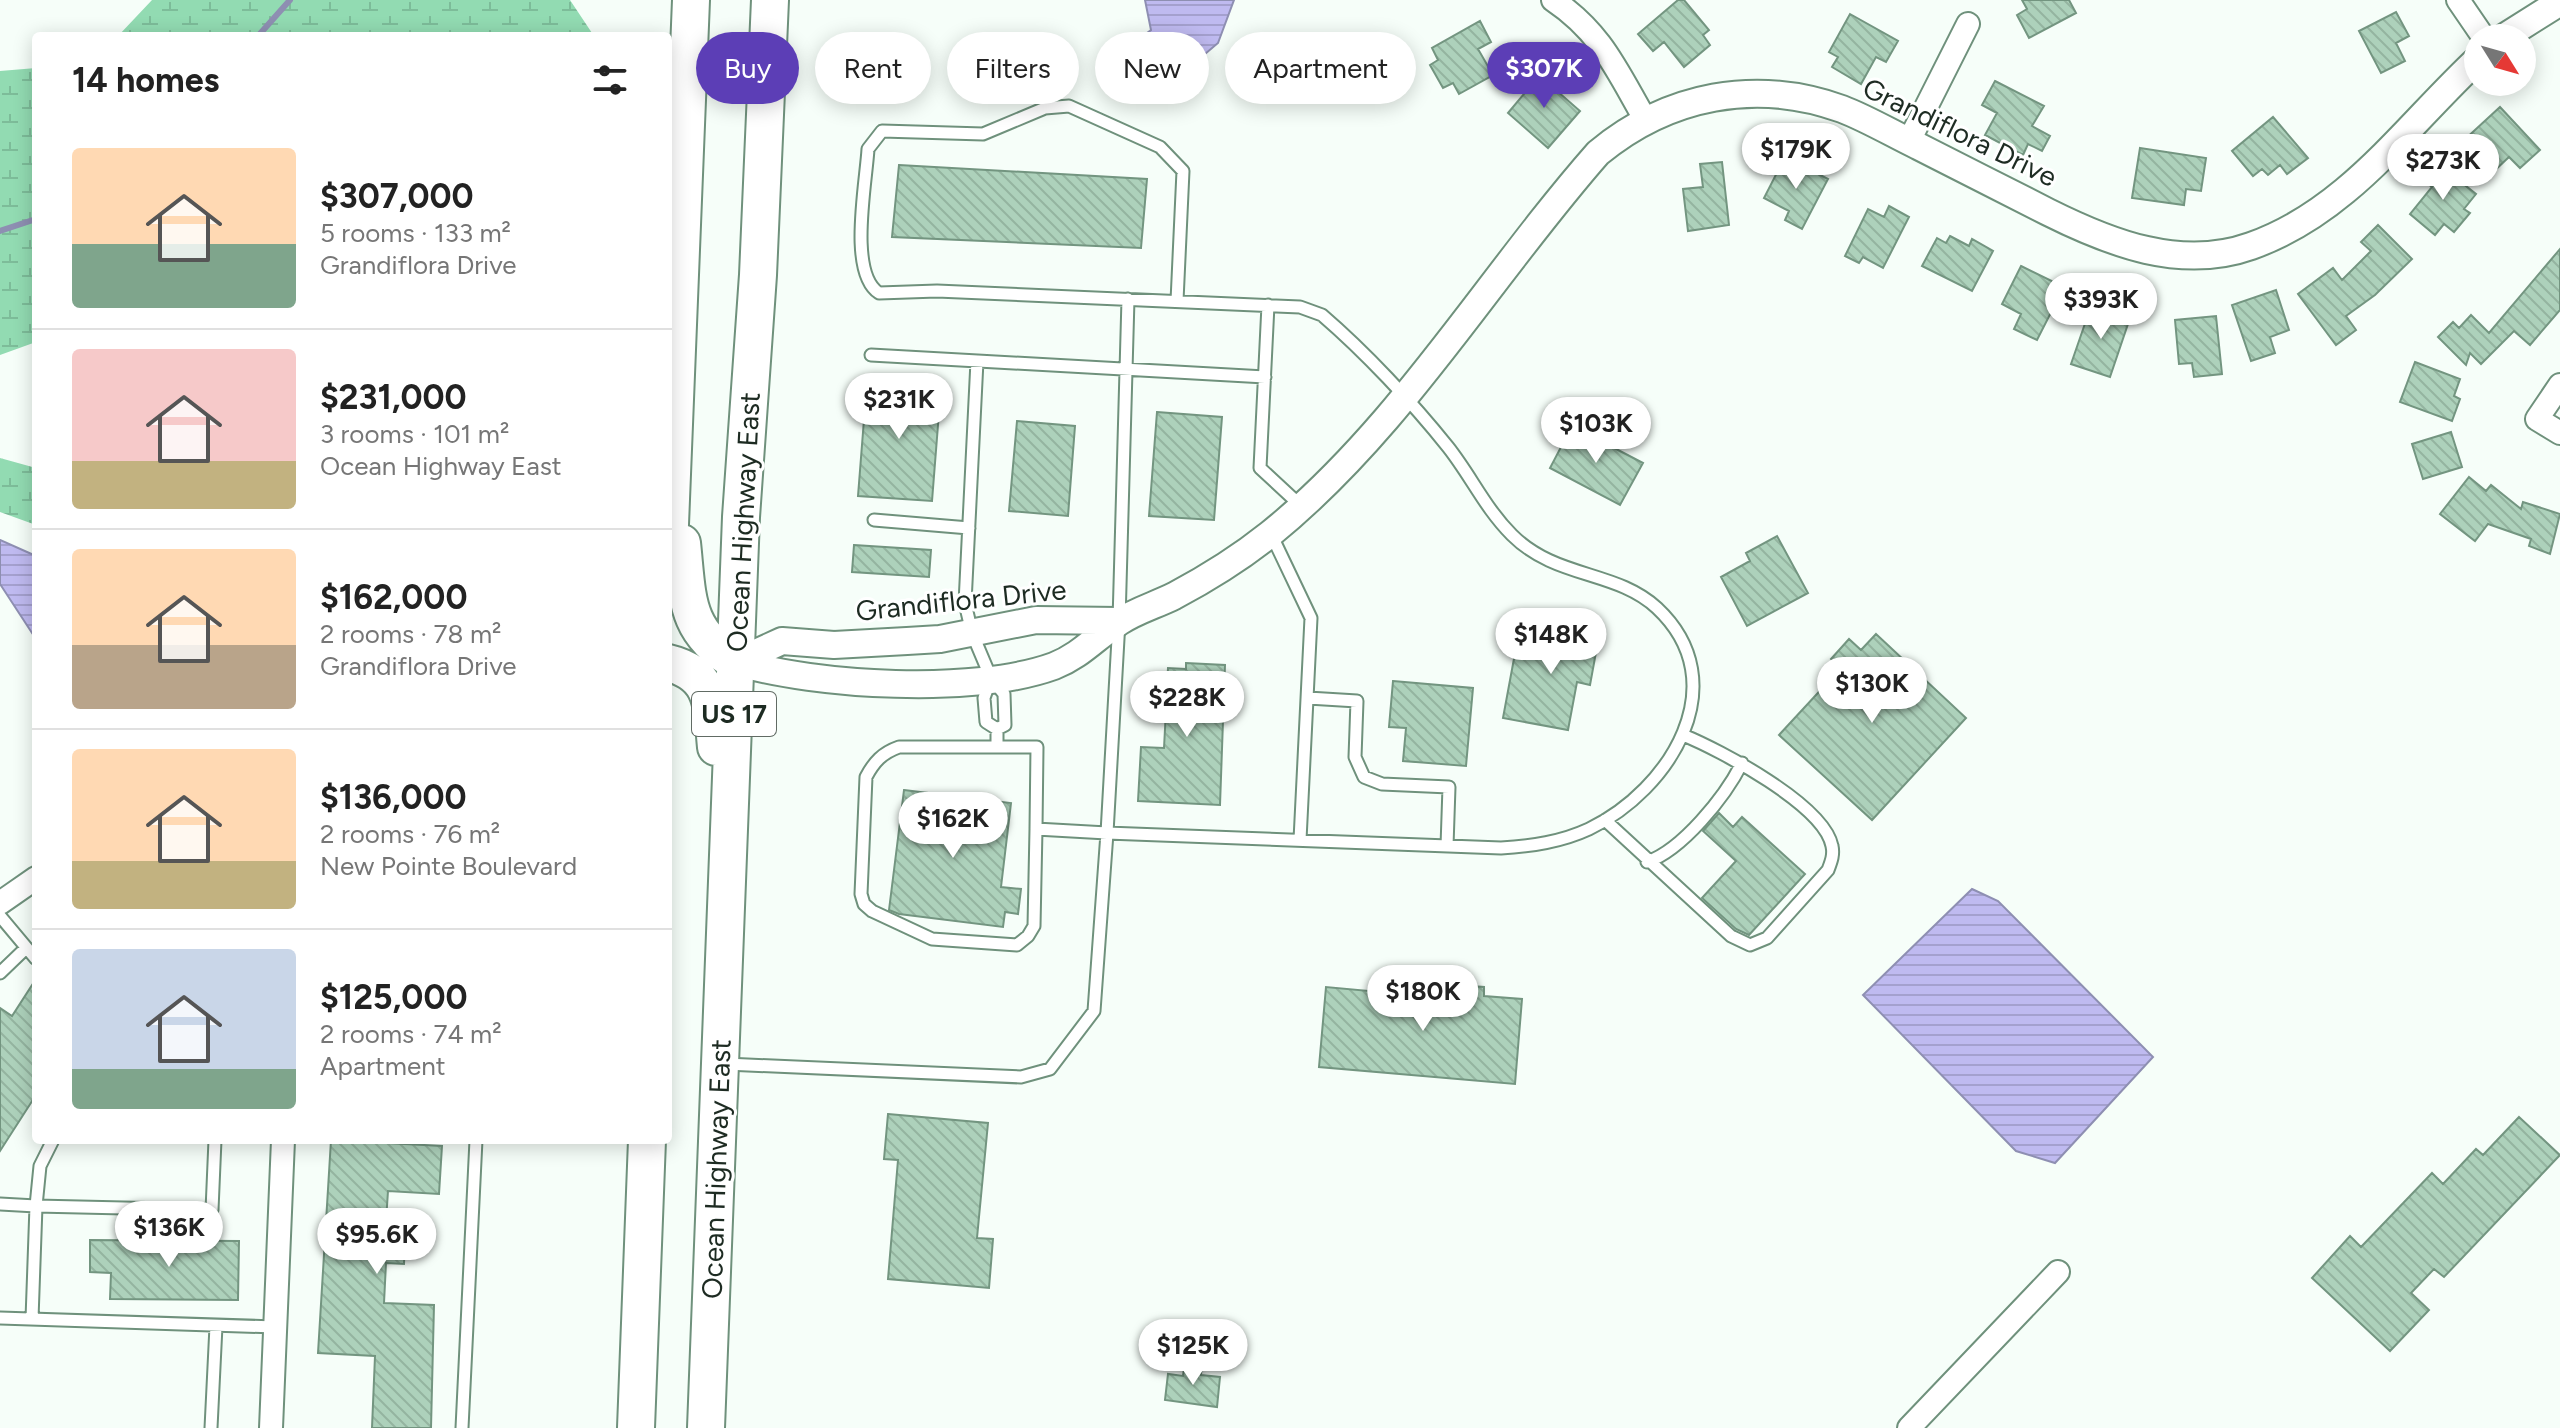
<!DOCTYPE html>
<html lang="en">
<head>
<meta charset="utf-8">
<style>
	body { margin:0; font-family:Figtree,sans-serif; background:#f2f2f2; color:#222; height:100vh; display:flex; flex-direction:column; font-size:30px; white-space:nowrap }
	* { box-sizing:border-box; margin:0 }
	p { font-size:26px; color:#767676 }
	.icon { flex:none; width:44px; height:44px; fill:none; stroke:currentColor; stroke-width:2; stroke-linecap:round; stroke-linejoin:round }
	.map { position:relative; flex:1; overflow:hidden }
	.details { position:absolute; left:32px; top:32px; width:640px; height:1112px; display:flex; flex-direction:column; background:#fff; border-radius:8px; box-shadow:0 4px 20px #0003 }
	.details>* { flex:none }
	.banner { position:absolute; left:696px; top:32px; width:760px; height:72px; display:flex; gap:16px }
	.needle { width:52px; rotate:127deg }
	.buttons { position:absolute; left:2464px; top:24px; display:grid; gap:16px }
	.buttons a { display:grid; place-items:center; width:72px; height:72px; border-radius:50%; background:#fff; box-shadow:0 4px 20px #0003; font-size:40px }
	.price { position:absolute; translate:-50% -68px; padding:0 18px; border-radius:28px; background:#fff; color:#222; font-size:26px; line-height:52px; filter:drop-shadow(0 2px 4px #0008) }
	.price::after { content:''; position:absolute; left:50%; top:48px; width:24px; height:18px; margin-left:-12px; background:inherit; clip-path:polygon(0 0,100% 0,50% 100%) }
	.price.selected { background:#5c3eb6; color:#fff }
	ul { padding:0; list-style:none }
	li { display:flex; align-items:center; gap:24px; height:200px; padding:0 40px }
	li+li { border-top:2px solid #e0e0e0 }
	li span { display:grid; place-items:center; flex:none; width:224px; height:160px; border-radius:8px; color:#555 }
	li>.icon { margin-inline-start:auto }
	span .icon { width:96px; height:96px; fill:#fffc; stroke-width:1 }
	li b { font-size:34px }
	h2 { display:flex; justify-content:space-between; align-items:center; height:96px; padding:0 40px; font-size:34px }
	.chip { padding:0 28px; border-radius:36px; background:#fff; box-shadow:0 4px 20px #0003; font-size:28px; line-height:72px }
	.chip.selected { background:#5c3eb6; color:#fff }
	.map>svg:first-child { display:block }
</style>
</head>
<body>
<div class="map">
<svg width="2560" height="1428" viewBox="0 0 2560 1428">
	<defs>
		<pattern id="wetland-marsh" width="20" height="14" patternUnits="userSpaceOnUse" patternTransform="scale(2)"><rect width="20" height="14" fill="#92dbb2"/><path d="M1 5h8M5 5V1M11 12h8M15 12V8" fill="none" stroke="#7dbc99"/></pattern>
		<pattern id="water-rules" width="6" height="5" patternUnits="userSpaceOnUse" patternTransform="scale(2)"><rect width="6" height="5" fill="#bfbaf0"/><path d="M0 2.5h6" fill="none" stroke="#a4a0ce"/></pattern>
		<pattern id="building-back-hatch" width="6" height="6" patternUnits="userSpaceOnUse" patternTransform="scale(2)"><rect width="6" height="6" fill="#add1bb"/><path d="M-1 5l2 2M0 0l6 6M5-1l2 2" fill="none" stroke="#94b4a0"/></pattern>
	</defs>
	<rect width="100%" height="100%" fill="#f6fef9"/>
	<!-- wetland -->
	<path fill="url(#wetland-marsh)" d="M152,0H570L594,36H118Z
		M36,68V342L0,355V71Z
		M0,458L36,468V525L0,512Z"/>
	<!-- water -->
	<path fill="url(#water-rules)" stroke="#8e8fb2" stroke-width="2" d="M1145,0H1234L1218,43L1159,93L1133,99L1117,87L1120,53L1151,30Z
		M0,540L36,556V663L34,636L0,584Z
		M1972,889L1998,901L2153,1057L2055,1163L2016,1151L1863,995Z"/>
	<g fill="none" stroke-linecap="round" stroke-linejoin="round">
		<!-- stream -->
		<path stroke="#8e8fb2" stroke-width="6" d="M258,36L290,0
			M0,231L36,219"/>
	</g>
	<!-- building -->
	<path fill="url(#building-back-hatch)" stroke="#739580" stroke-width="2" d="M1678,0H1684L1709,30L1703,35L1710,45L1684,67L1664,42L1653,51L1638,34Z
		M2022,0H2069L2076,13L2029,38L2017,15L2027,9Z
		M2396,12L2409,36L2396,43L2405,61L2381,73L2359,31Z
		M1850,14L1898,41L1886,62L1876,57L1861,84L1832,67L1838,57L1829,52Z
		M1480,21L1491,42L1478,49L1493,75L1459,94L1453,83L1443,88L1430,65L1438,60L1432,48Z
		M1544,70L1562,86L1557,91L1580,111L1548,148L1508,113Z
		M1995,81L2044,106L2032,126L2050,136L2042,151L2028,144L2023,155L1985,135L1997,113L1982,105Z
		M2500,107L2540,150L2520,168L2509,157L2492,173L2463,141Z
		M2273,117L2308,158L2287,174L2280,165L2268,175L2262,169L2253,176L2232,151Z
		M2140,148L2206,158L2201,191L2186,189L2184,205L2132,198Z
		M1785,157L1828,179L1802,229L1785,220L1789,211L1764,198Z
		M1722,162L1729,225L1688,231L1683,189L1703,187L1700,164Z
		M2437,163L2476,194L2464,209L2470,213L2454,232L2444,224L2435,235L2410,214L2432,187L2423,180Z
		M899,165L1147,179L1141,248L892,237Z
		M1889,206L1909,217L1883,268L1863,257L1859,263L1845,256L1868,209L1884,217Z
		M2378,225L2412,259L2375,295L2346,316L2356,330L2336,345L2298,294L2333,268L2342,280L2371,251L2361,242Z
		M1950,236L1969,246L1972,239L1993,251L1972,291L1922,266L1937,238L1946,243Z
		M2560,249V310L2530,345L2514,331L2481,364L2470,353L2466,365L2438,337L2453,322L2459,328L2471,315L2489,333Z
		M2021,266L2064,287L2037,340L2014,329L2021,314L2002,304Z
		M2276,290L2289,330L2270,337L2275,353L2251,361L2232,305Z
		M2107,306L2131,315L2110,377L2071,364L2089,312L2104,317Z
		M2216,316L2222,374L2194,377L2192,363L2179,364L2175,320Z
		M2415,362L2460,379L2454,396L2460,399L2452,421L2400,402Z
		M867,381L941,387L932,501L858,496Z
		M1157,412L1222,417L1214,520L1149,516Z
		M1017,421L1075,426L1068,516L1009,511Z
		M1572,426L1643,463L1620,505L1550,468Z
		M2451,432L2462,467L2423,479L2412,444Z
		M2469,477L2486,491L2491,485L2521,509L2523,502L2560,514L2550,554L2529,546L2531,539L2488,524L2475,541L2440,514Z
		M1777,536L1808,593L1747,626L1721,577L1750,561L1746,553Z
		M854,545L931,550L929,577L852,572Z
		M1571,619L1601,625L1590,685L1577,682L1568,730L1503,718L1518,637L1565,646Z
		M1876,634L1966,718L1872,820L1779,735L1841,668L1831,659L1849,639L1861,650Z
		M1186,663L1225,665L1220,805L1138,801L1141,747L1164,748L1166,710L1154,709L1155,685L1167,686L1168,668L1186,669Z
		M1393,681L1473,688L1466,766L1403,761L1406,728L1389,727Z
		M904,790L1011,803L1001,887L1021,889L1018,914L1005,912L1003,927L899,914L889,910Z
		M1719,813L1733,827L1742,817L1805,874L1749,935L1736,929L1702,898L1736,861L1703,831Z
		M36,979V1095L0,1151V1008L12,1016Z
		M1413,982L1484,987V996L1522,999L1515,1084L1319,1067L1326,987L1412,995Z
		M888,1114L988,1123L977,1238L993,1239L989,1288L888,1279L898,1160L884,1159Z
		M2519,1117L2560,1155L2444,1277L2434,1269L2411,1293L2429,1310L2390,1351L2312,1278L2350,1236L2361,1247L2432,1173L2443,1184L2476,1149L2483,1155Z
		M331,1140L442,1146L439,1194L388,1191L385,1236L405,1237L404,1264L386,1263L384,1303L434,1305L431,1428H372L375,1356L318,1353Z
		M90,1240L239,1241L238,1300L110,1299L111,1273L90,1272Z
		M1185,1361L1202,1362L1201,1375L1220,1377L1217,1407L1165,1400L1168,1374L1183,1376Z"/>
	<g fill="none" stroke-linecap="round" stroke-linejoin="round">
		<defs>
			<path id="service" d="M1128,299L1119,621L1107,833L1501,848C1532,846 1561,842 1589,829C1670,790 1737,683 1657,608C1616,570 1556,579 1512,535C1485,508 1471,476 1448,447C1412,402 1365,352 1322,315L1300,307L937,291L879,293C848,273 866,184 868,149L882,131L983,134L1045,108L1069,106L1160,147L1183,171L1177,301
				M1268,305L1260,468L1301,506
				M871,355L1265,377
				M977,361L965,603L972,633L991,678
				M874,520L969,528
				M1271,534L1311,618L1300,840
				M1308,698L1357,701L1355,757L1364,777L1382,784L1449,787L1447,846
				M997,729L986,722L984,698L991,678L1004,694L1005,725L997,729V746
				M1605,820L1731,936L1750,945L1767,938L1828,870C1831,862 1834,855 1832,846C1824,805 1720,750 1683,735
				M1647,862C1682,850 1725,797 1742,763
				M0,916L36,959
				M0,973L26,948
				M726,1064L1021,1077L1050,1069L1094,1011L1107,833L1036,829L1037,747H899C882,753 874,762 866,777L861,894L864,904L872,911L932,939L1017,945L1028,936L1034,926L1036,829
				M0,1204L36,1206L40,1166L53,1140
				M0,1318L275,1327
				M32,1319L36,1206L212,1210L215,1140
				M211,1428L216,1326
				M462,1428L476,1140"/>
			<path id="minor" d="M1553,0C1602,33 1617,71 1645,119
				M2458,0L2484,38
				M1909,141L1968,24
				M2560,385L2537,419L2560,433
				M0,903L36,878
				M271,1428L283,1140
				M1909,1428L2058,1272"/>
			<path id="tertiary" d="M2503,38L2560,2
				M736,662C817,686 974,695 1054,666C1080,656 1096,637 1119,622C1135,611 1156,605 1174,596C1208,578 1240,558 1270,534C1401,428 1488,278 1598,153C1668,95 1756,78 1842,109C1868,119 1893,134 1918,146C1961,168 2005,190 2048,212C2110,243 2181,271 2251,246C2348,212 2406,126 2478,59
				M736,662L782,641L834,645L907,641L940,639L1036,620L1119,621"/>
			<path id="trunk" d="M682,543C688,598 684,631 736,662
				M668,574L691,0
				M668,663C714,674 712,706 716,747
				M636,1428L647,1140
				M706,1428L741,517L758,275L770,0"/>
		</defs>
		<!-- service casing -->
		<use href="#service" stroke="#6f917c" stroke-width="15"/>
		<!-- minor casing -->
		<use href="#minor" stroke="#6f917c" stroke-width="26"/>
		<!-- tertiary casing -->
		<use href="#tertiary" stroke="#6f917c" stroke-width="30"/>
		<!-- trunk casing -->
		<use href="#trunk" stroke="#6f917c" stroke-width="40"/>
		<!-- service -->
		<use href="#service" stroke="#fff" stroke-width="11"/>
		<!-- minor -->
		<use href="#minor" stroke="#fff" stroke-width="22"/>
		<!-- tertiary -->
		<use href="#tertiary" stroke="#fff" stroke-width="26"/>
		<!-- trunk -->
		<use href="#trunk" stroke="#fff" stroke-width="36"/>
	</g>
	<g text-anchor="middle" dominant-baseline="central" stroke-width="6" stroke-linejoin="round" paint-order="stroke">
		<!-- shield labels -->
		<rect fill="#fff" stroke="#616b64" stroke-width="2" x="692" y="692" width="84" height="44" rx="6"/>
		<g font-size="26" font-weight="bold" fill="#1d2b22">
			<text x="734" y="714">US 17</text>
		</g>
		<!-- street labels -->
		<g font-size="28" fill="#1d2b22" stroke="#fff">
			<text transform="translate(1960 132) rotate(26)">Grandiflora Drive</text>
			<text transform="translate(743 522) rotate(-87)">Ocean Highway East</text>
			<text transform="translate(961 600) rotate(-6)">Grandiflora Drive</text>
			<text transform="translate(716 1169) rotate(-88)">Ocean Highway East</text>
		</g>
	</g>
</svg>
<div class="buttons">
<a><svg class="needle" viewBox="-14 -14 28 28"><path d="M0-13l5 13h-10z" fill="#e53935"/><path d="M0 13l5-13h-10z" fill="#767676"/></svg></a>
</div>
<b class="price selected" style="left:1544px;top:110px">$307K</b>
<b class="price" style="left:1796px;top:191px">$179K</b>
<b class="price" style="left:2443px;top:202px">$273K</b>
<b class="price" style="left:2101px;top:341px">$393K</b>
<b class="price" style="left:899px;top:441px">$231K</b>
<b class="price" style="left:1596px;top:465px">$103K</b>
<b class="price" style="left:1551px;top:676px">$148K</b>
<b class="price" style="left:1872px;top:725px">$130K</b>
<b class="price" style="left:1187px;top:739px">$228K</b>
<b class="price" style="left:953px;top:860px">$162K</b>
<b class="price" style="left:1423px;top:1033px">$180K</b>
<b class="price" style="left:169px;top:1269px">$136K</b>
<b class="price" style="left:377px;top:1276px">$95.6K</b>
<b class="price" style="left:1193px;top:1387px">$125K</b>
<div class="banner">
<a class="chip selected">Buy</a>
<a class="chip">Rent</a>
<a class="chip">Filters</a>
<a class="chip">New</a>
<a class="chip">Apartment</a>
</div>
<section class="details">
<h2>14 homes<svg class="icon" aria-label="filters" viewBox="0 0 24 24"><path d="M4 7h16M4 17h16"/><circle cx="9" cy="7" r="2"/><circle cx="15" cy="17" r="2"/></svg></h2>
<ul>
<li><span style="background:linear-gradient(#ffd9b3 60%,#7fa58c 0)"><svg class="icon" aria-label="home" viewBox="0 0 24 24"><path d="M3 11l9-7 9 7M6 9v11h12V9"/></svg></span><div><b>$307,000</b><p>5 rooms · 133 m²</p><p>Grandiflora Drive</p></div></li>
<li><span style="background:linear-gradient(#f6c9c9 70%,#c2b280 0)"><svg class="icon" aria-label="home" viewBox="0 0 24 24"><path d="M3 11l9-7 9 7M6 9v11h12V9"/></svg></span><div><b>$231,000</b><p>3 rooms · 101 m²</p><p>Ocean Highway East</p></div></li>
<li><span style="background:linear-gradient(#ffd9b3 60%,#b9a48a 0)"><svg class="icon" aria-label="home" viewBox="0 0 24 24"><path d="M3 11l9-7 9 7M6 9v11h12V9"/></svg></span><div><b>$162,000</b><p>2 rooms · 78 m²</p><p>Grandiflora Drive</p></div></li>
<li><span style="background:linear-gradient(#ffd9b3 70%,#c2b280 0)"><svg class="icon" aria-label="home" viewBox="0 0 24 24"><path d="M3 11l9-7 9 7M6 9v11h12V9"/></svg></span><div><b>$136,000</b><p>2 rooms · 76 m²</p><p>New Pointe Boulevard</p></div></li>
<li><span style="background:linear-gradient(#c9d6e8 75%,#7fa58c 0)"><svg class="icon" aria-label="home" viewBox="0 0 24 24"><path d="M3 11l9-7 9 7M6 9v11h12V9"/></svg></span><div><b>$125,000</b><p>2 rooms · 74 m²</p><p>Apartment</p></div></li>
</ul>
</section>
</div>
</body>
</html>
